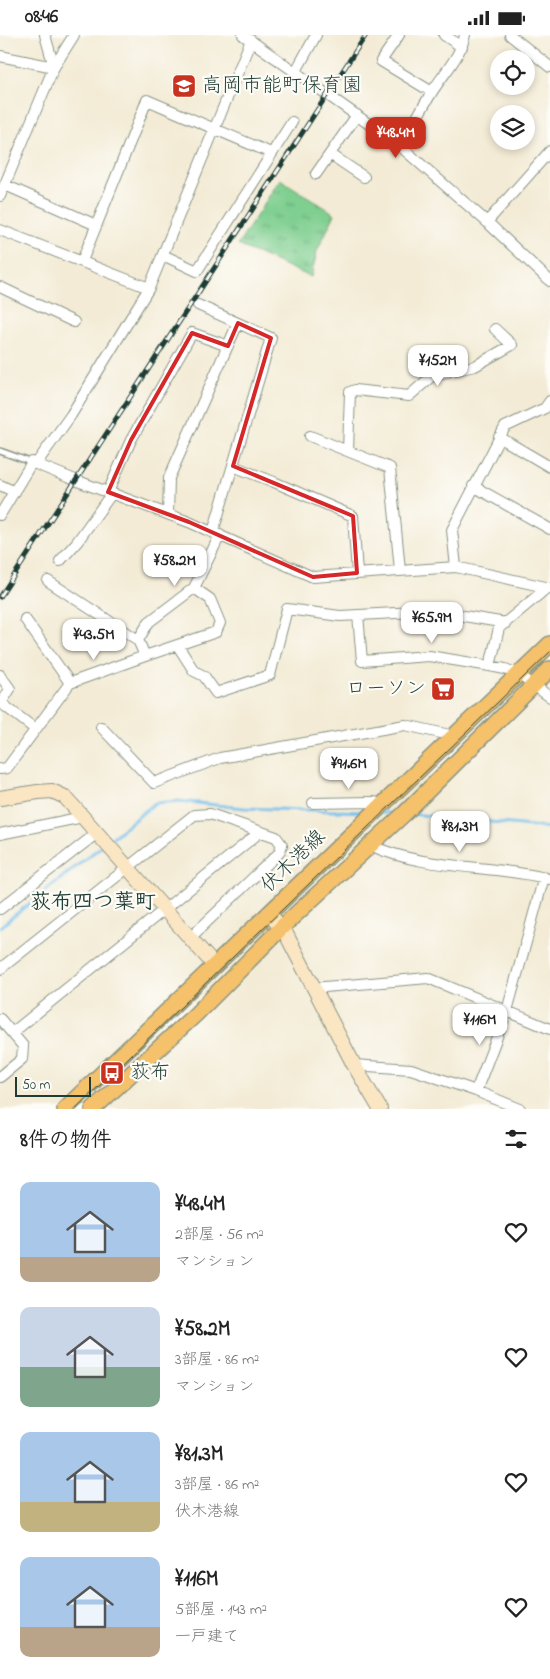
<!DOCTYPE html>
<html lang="ja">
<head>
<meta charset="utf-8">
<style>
	body { margin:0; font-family:"Indie Flower","Klee One",sans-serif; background:#f2f2f2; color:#222; height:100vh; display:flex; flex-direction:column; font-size:19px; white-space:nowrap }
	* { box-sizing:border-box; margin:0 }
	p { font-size:16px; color:#767676 }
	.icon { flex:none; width:28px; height:28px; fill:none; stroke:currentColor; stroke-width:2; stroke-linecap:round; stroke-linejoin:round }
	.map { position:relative; height:1074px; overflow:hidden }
	.details { display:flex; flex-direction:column; background:#fff; flex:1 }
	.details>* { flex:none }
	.fabs { position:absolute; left:490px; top:15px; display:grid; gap:10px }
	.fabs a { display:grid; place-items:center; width:45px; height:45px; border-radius:50%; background:#fff; box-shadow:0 2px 8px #0003; font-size:25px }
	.scale { position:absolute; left:15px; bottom:12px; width:76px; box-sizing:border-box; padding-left:5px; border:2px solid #1f3d34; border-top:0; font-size:14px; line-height:18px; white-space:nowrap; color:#1f3d34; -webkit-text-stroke:4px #fdfcf7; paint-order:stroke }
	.price { position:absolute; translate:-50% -42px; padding:0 11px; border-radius:10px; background:#fff; color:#222; font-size:16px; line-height:32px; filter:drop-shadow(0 1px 2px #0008) }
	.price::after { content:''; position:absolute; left:50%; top:30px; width:15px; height:11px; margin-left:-8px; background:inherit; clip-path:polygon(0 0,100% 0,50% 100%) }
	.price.active { background:#c8321e; color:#fff }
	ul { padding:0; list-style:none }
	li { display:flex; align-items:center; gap:15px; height:125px; padding:0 20px }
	li span { display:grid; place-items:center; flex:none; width:140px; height:100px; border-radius:10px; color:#555 }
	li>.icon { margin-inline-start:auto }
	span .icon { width:60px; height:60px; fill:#fffc; stroke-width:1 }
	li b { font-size:21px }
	h2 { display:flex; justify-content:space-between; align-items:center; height:60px; padding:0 20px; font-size:21px }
	.status { display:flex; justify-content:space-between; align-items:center; height:35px; padding:0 25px; background:#fff; direction:ltr }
	.status svg { height:14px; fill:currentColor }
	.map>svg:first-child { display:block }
</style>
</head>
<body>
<div class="status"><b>08:46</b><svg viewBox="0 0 49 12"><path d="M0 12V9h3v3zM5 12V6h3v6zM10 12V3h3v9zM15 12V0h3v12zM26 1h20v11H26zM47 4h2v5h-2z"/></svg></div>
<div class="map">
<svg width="550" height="1074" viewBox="0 0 550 1074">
	<defs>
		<pattern id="grass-tufts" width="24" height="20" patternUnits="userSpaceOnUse" patternTransform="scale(1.25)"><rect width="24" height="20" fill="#7fcf90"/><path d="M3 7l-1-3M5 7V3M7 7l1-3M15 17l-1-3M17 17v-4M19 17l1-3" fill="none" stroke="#67a976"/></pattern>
	</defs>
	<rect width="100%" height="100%" fill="#fdfcf7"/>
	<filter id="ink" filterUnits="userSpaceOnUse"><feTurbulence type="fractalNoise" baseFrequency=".02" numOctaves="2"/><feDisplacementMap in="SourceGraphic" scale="10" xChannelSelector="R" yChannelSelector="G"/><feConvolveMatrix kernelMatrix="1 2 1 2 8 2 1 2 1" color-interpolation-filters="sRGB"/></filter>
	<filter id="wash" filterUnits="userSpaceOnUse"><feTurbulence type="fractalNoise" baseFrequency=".0096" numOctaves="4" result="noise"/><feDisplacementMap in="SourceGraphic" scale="20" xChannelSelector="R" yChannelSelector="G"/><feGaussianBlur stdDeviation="1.12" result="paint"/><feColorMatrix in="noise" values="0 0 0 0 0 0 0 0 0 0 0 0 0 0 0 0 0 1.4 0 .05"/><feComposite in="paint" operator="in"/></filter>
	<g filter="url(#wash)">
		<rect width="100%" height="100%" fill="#f3ebd5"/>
		<!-- grass -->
		<path fill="url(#grass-tufts)" stroke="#4f8662" d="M280,144L335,179L317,216L311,242L238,210Z"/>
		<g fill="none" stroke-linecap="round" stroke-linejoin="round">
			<!-- stream -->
			<path stroke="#6fbdea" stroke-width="3" d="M381,778H398
				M411,779L550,793
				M108,806L155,768L179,766L244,773L368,777
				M0,892L103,810"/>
		</g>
	</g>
	<g filter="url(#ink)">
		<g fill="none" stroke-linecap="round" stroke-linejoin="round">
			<defs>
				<path id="lane" d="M0,416L33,428"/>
				<path id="street" d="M45,0L54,32
					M243,0L400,111L487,187L550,246
					M399,0L381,26L432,57
					M444,0L462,12
					M510,0L550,32
					M251,5L149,253L71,380L36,429L75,445L189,487L313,542L456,532L550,553
					M0,21L54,32
					M296,36L316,0
					M400,111C411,93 421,75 432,57C444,38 460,22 465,0
					M330,119L364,142
					M316,139L357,80
					M5,150L96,190
					M0,161L54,32L74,0
					M487,187L550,116
					M0,195L149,253
					M163,220L197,236L292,87
					M82,226L147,65L271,118
					M0,252L74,287
					M198,270L271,303L213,497
					M310,401L390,433L400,535
					M499,402L550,432
					M348,416L350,357L355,355L409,361L433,340L475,331L512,310L495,294
					M233,431L274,447L353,481L357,538
					M0,450L15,457
					M473,451L550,494
					M108,457L131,405L192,298L228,311
					M168,479L169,443L238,288
					M0,480L32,427
					M60,526L77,507L112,458
					M456,532L452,495L505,392L545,373L550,366
					M358,580L362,626L429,621L490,631L505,634L518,639L550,662
					M25,584L70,648
					M138,605L149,587L194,553L220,500
					M178,611L194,636L204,641L216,658L270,640L287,574L340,581L434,576L506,588
					M145,621L216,597L220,588L210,564L194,553
					M490,631L499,593L548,552
					M0,640L10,654L1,668L35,694
					M101,692L154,748L220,723L405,690L454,701
					M0,734L7,733L70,648L145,621L138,605L48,546
					M313,768L373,767L383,769
					M0,799L83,782
					M370,810C426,836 491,829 550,844
					M0,874L97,798
					M0,934L194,780L210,779L276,802L282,810L279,818L190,903
					M313,953L428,943L550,994
					M0,984L23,1011L22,1024L0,1042
					M12,998L260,797
					M354,1030L411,1034L476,1056L520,1074
					M476,1056L507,976L544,842"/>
				<path id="secondary" d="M0,763L38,757L52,756L65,762L215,931
					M269,878L286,899L354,1030L380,1074"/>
				<path id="primary" d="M65,1074L550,609
					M93,1074L196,979L282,892L404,779L550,634"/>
			</defs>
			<!-- lane casing -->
			<use href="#lane" stroke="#899484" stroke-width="8"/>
			<!-- street casing -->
			<use href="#street" stroke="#899484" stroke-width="12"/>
			<!-- secondary casing -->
			<use href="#secondary" stroke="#899484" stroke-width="16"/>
			<!-- primary casing -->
			<use href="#primary" stroke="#899484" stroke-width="18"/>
			<!-- lane -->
			<use href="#lane" stroke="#fff" stroke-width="5"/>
			<!-- street -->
			<use href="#street" stroke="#fff" stroke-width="10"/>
			<!-- secondary -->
			<use href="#secondary" stroke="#fbe6c4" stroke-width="14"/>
			<!-- primary -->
			<use href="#primary" stroke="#f5c16b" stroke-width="15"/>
			<!-- tram -->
			<path stroke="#1f3d34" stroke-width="1" d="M75,1074L550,617"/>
			<defs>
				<path id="rail" d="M0,562L366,0"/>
			</defs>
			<!-- rail casing -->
			<use href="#rail" stroke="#1f3d34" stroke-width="5"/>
			<!-- rail -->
			<use href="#rail" stroke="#fdfcf7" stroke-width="3" stroke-dasharray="9" stroke-linecap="butt"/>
		</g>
	</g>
	<!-- marked area -->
	<path fill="none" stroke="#d62828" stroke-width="4" stroke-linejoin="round" d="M238,288L271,303L233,431L353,481L357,538L313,542L189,487L108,457L131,405L192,298L228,311Z"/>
	<!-- icons -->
	<defs>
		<symbol id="school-square" viewBox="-11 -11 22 22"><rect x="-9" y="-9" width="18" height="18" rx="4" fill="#c8321e" stroke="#fdfcf7"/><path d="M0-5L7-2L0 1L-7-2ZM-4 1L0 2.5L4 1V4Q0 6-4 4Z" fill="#fff"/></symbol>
		<symbol id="supermarket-square" viewBox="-11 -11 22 22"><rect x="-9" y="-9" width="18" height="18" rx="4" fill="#c8321e" stroke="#fdfcf7"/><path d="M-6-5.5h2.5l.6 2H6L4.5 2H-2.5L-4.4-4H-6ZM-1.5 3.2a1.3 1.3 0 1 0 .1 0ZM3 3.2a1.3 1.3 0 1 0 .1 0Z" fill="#fff"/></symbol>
		<symbol id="bus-square" viewBox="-11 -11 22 22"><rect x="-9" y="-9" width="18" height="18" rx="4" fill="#c8321e" stroke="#fdfcf7"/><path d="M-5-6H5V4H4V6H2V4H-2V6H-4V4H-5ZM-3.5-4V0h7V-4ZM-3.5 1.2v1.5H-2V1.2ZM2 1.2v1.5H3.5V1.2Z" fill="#fff"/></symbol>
	</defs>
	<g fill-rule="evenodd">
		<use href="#school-square" x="170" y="37" width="28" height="28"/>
		<use href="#supermarket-square" x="429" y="640" width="28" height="28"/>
		<use href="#bus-square" x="98" y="1024" width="28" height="28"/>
	</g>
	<g text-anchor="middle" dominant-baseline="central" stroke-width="4.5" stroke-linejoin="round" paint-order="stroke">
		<!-- poi labels -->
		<g font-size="20" fill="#1f3d34" stroke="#fdfcf7" text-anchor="start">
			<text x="202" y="51">高岡市能町保育園</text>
			<text x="426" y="654" text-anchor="end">ローソン</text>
			<text x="130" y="1038">荻布</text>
		</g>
		<!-- street labels -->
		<g font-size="20" fill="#1f3d34" stroke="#fdfcf7">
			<text transform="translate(294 827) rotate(-44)">伏木港線</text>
		</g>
		<!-- neighbourhood labels -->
		<g font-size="21" font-weight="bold" fill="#1f3d34" stroke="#fdfcf7">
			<text x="93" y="868">荻布四つ葉町</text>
		</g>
	</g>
</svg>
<div class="fabs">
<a><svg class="icon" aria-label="locate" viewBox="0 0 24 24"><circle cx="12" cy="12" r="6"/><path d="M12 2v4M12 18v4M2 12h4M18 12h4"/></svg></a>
<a><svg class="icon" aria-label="layers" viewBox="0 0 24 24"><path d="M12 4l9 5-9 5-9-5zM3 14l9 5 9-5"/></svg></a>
</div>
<div class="scale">50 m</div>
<b class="price active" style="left:396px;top:124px">¥48.4M</b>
<b class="price" style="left:438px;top:352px">¥152M</b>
<b class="price" style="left:175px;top:552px">¥58.2M</b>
<b class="price" style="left:432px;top:609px">¥65.9M</b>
<b class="price" style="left:94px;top:626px">¥43.5M</b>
<b class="price" style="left:349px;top:755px">¥91.6M</b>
<b class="price" style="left:460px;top:818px">¥81.3M</b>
<b class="price" style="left:480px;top:1011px">¥116M</b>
</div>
<section class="details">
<h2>8件の物件<svg class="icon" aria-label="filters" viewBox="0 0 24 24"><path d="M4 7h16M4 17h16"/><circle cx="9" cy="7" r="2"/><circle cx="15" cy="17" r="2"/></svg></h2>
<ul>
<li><span style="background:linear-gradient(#a9c7e8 75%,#b9a48a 0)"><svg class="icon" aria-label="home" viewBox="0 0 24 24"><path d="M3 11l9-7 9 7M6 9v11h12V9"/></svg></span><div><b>¥48.4M</b><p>2部屋 · 56 m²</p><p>マンション</p></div><svg class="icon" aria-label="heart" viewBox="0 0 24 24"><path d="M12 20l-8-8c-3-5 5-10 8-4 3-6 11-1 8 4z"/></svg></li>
<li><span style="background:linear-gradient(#c9d6e8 60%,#7fa58c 0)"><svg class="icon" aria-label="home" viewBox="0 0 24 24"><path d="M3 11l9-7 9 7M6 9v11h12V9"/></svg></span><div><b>¥58.2M</b><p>3部屋 · 86 m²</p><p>マンション</p></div><svg class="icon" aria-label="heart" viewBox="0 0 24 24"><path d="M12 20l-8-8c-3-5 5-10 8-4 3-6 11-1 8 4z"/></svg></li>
<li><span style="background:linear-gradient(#a9c7e8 70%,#c2b280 0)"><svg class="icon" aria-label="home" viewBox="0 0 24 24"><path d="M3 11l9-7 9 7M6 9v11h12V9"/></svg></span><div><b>¥81.3M</b><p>3部屋 · 86 m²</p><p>伏木港線</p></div><svg class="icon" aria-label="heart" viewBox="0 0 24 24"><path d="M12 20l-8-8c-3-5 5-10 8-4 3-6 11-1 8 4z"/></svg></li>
<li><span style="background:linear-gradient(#a9c7e8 70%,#b9a48a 0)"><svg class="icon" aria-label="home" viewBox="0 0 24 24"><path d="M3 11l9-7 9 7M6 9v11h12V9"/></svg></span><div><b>¥116M</b><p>5部屋 · 143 m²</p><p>一戸建て</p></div><svg class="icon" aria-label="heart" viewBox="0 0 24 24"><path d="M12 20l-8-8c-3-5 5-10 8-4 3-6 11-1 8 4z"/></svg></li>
</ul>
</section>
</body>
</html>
